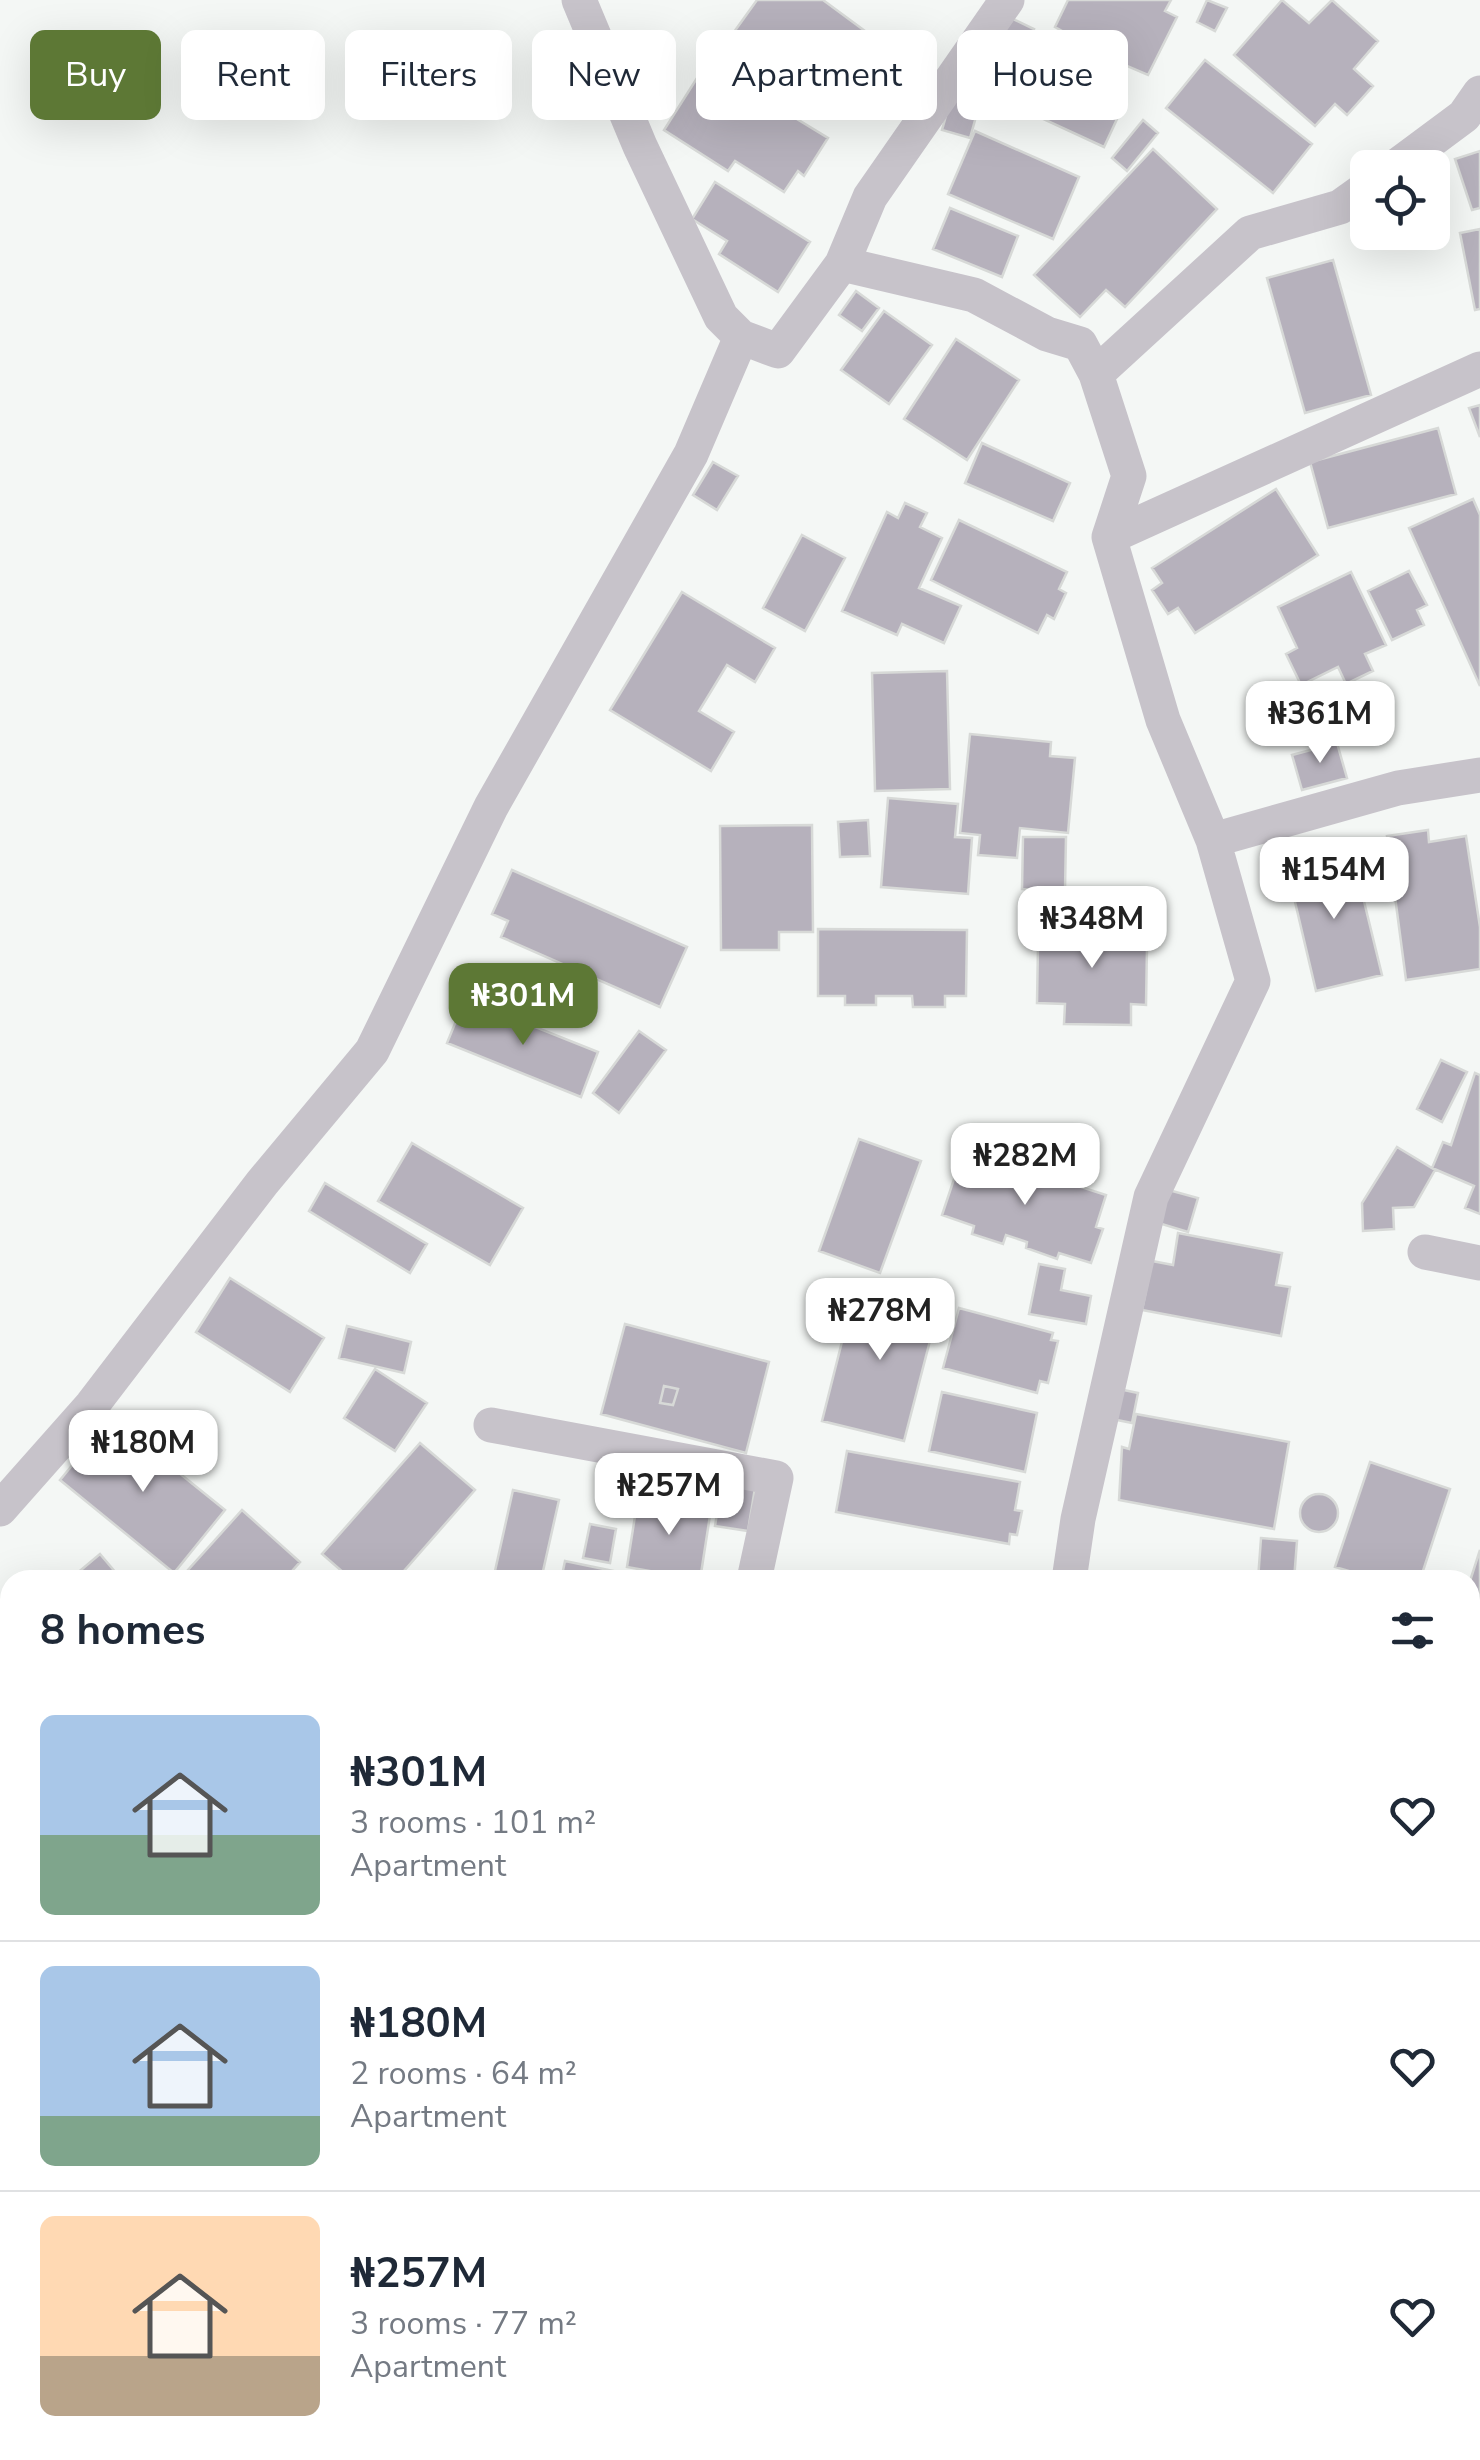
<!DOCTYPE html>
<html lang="en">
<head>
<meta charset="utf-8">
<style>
	body { margin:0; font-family:"Nunito Sans",sans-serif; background:#f6f6f7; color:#1f2937; height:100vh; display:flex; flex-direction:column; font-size:38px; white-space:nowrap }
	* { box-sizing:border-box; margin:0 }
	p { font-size:32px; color:#747a83 }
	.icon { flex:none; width:55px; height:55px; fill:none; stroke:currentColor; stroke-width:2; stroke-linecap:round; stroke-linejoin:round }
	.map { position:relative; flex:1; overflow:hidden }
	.panel { position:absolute; left:0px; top:1570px; width:1480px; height:890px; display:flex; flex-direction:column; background:#fff; border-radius:30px 30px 0 0; box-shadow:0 10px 40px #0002 }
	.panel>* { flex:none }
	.hud { position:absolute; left:30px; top:30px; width:1420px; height:90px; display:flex; gap:20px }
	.controls { position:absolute; left:1350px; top:150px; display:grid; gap:20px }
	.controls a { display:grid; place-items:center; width:100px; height:100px; border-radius:15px; background:#fff; box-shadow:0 10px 40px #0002; font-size:50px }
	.price { position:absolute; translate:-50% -85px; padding:0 22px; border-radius:20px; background:#fff; color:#222; font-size:32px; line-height:65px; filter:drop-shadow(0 2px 5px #0008) }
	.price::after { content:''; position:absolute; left:50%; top:60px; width:30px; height:22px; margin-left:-15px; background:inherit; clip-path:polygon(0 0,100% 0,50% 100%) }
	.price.on { background:#5d7835; color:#fff }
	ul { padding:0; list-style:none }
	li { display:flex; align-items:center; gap:30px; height:250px; padding:0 40px }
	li+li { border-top:2px solid #e0e1e3 }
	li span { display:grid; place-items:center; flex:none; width:280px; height:200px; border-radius:15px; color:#555 }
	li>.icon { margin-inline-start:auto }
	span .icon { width:120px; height:120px; fill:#fffc; stroke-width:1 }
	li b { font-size:42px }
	h2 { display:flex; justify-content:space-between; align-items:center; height:120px; padding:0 40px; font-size:42px }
	.pill { padding:0 35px; border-radius:15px; background:#fff; box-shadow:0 10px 40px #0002; font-size:35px; line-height:90px }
	.pill.on { background:#5d7835; color:#fff }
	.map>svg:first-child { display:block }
</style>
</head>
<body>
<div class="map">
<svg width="1480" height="2460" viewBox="0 0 1480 2460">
	<rect width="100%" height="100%" fill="#f4f7f5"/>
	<!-- building -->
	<path fill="#b6b1bc" stroke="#d7d9d7" stroke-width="2.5" fill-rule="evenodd" d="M757,0H823L865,31L850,52L860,58L839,86L829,79L819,94L734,32Z
		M1068,0H1171L1165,11L1177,17L1148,75L1066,40L1069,35L1055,27Z
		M1207,0L1227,8L1215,31L1197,22Z
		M1282,0L1309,23L1332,0L1378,41L1354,69L1373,86L1347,115L1335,104L1315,126L1234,55Z
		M1011,18L1034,29L1022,54L999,43Z
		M1043,47L1119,82L1104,113L1117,119L1104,147L1015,106Z
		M711,56L801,112L797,119L828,138L804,176L798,171L784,192L735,161L728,171L664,130Z
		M1205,60L1312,144L1273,193L1166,108Z
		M951,98L979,106L970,138L942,130Z
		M1143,120L1158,133L1127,171L1112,158Z
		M975,131L1079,177L1053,239L948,194Z
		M1153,149L1217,209L1125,307L1106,290L1080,317L1034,275Z
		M1480,151V208L1472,210L1455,159Z
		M715,182L810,242L778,292L719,254L727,241L692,219Z
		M950,208L1018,236L1002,277L933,249Z
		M1480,229V309L1475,310L1460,233Z
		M1333,260L1371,395L1305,413L1267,278Z
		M856,291L879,308L862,331L839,315Z
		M884,311L932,345L889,404L841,370Z
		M956,339L1019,380L967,460L904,419Z
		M1480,405V437L1469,408Z
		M1438,428L1456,494L1328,528L1310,462Z
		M982,443L1070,483L1053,521L965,483Z
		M713,462L738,476L717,510L693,495Z
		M1276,489L1318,555L1195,633L1178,608L1168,614L1152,590L1162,583L1152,568Z
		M1473,499L1480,515V686L1409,528Z
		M905,503L927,513L920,527L942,538L919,588L961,606L944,643L902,624L897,635L842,611L887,512L898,518Z
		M959,520L1067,572L1059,589L1066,593L1054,619L1047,615L1038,633L931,580Z
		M802,535L845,558L805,631L763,608Z
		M1409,571L1427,605L1417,610L1424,625L1392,640L1368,591Z
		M1351,572L1386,645L1365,654L1373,671L1346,684L1338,667L1301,685L1286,654L1297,648L1278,607Z
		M682,592L775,648L755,682L727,665L699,711L734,732L711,771L610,710Z
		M947,671L950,789L875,791L872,673Z
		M970,734L1051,742L1050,756L1075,758L1068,833L1020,828L1017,858L978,855L980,835L960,833Z
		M1337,743L1347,778L1302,790L1292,755Z
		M888,798L958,804L955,837L972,838L968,894L881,887Z
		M868,820L870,856L840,857L838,822Z
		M812,825L813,932H779V950H721L720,826Z
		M1428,830L1429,842L1466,836L1480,927V969L1406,980L1387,836Z
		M1023,837H1066L1065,890L1022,889Z
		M1352,852L1382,975L1316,991L1287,868Z
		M512,870L687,947L660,1007L501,937L508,921L492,914Z
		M1047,919L1134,920V946L1147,947L1146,1005L1131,1004V1025L1064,1024L1065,1004L1037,1003L1038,945H1046Z
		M818,929L967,930L966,996H945V1007H913L912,996H876V1005H845V996H818Z
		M465,999L598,1052L581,1097L447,1043Z
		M639,1031L666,1050L619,1113L593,1093Z
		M1441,1060L1467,1072L1442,1122L1417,1109Z
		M1475,1073L1480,1075V1214L1465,1208L1474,1186L1432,1168L1443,1142L1451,1145Z
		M859,1139L921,1161L880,1273L819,1251Z
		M412,1143L523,1208L490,1265L378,1201Z
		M1397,1147L1435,1170L1414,1207L1393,1208L1394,1229L1363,1231L1362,1203Z
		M964,1149L1106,1195L1096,1227L1103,1229L1091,1263L1059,1253L1057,1259L1026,1248L1027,1242L1006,1235L1003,1244L972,1234L974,1226L942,1215Z
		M325,1183L427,1244L410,1273L309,1211Z
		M1165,1189L1198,1198L1188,1232L1155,1222Z
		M1178,1233L1282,1253L1276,1285L1290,1287L1281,1336L1142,1310L1152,1261L1173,1265Z
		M1039,1264L1065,1269L1061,1290L1091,1296L1086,1324L1029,1314Z
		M230,1278L324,1338L290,1392L196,1332Z
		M856,1286L939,1306L904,1441L822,1421Z
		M959,1308L1053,1333L1051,1340L1058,1341L1048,1383L1040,1381L1037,1393L943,1368Z
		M625,1324L769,1362L746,1453L601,1414ZM664,1386L678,1389L673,1405L660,1403Z
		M347,1326L411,1342L404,1373L339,1358Z
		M375,1369L427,1403L395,1451L344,1418Z
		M664,1386L678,1389L673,1405L660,1403Z
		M1119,1389L1138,1393L1132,1423L1112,1419Z
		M942,1392L1037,1413L1025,1472L929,1451Z
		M1136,1414L1289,1442L1274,1529L1119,1500L1122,1447L1129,1449Z
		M111,1418L225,1510L174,1573L60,1480Z
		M420,1443L475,1490L396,1580H352L322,1554Z
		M847,1451L1020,1482L1015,1510L1022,1511L1017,1535L1010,1534L1009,1544L836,1512Z
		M1370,1462L1450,1489L1420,1580H1345L1349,1571L1335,1567Z
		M722,1482L755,1488L748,1531L715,1526Z
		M513,1490L559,1500L541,1580H493Z
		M1300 1513a19 19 0 1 1 38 0a19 19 0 1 1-38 0Z
		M638,1497L711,1509L700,1580L627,1567Z
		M242,1510L300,1562L284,1580H179Z
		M590,1524L616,1529L610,1563L583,1558Z
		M1261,1538L1297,1541L1294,1580H1258Z
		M1480,1550V1705L1470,1701V1581Z
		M100,1554L122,1580H69Z
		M565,1561L652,1579V1580H561Z
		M10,1722V1827L0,1817V1732Z
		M1470,1814L1480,1817V1958L1475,1975L1470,1973Z
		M1476,2156L1480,2157V2233L1470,2232Z
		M0,2182L10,2189V2308L0,2322Z
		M1470,2257L1480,2259V2343L1470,2341Z
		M10,2364V2450H17L13,2454L0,2443V2376Z
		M1470,2406L1480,2408V2460H1388L1390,2450H1470Z
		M56,2450H135L127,2460H47Z
		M164,2450H207L210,2453L204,2460H155Z
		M448,2450H620L618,2460H479Z
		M954,2450H979L978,2460H952Z
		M995,2450H1104L1101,2460H993Z
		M1109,2450H1181L1179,2460H1106Z
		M1191,2450H1268L1266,2460H1188Z"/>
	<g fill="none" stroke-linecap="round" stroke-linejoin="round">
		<!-- minor -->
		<path stroke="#c7c3ca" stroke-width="35" d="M579,0L640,146L721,317L741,337L778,351L842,264L870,197L1007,0
			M1394,168L1464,116L1480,93
			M842,264L974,295L1047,334L1080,344L1096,374L1129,476L1109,537L1163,720L1213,840L1253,981L1151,1197L1078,1519L1069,1580
			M1096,374L1250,233L1340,207L1368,187
			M1109,537L1480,369
			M1213,840L1398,788L1480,775
			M1425,1252L1480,1263
			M491,1425L776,1478L754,1580
			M0,1509L92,1405L262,1183L372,1051L491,807L691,454L741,337
			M0,1627L10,1634
			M1470,1762L1480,1767
			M1470,2021L1480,1999
			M700,2450L701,2460
			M25,2460L33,2450
			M931,2460L933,2450
			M1336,2460L1337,2450"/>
	</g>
</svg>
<div class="controls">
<a><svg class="icon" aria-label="locate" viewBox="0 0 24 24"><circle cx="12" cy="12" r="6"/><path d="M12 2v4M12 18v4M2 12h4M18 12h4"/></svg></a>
</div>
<b class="price" style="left:1320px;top:766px">₦361M</b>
<b class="price" style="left:1334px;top:922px">₦154M</b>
<b class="price" style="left:1092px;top:971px">₦348M</b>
<b class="price on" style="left:523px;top:1048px">₦301M</b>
<b class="price" style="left:1025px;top:1208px">₦282M</b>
<b class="price" style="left:880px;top:1363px">₦278M</b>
<b class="price" style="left:143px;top:1495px">₦180M</b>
<b class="price" style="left:669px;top:1538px">₦257M</b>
<div class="hud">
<a class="pill on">Buy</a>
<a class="pill">Rent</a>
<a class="pill">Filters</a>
<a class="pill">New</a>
<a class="pill">Apartment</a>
<a class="pill">House</a>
</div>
<section class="panel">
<h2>8 homes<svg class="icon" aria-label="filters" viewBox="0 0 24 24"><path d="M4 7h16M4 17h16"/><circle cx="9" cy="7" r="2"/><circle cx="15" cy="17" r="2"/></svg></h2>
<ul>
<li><span style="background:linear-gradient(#a9c7e8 60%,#7fa58c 0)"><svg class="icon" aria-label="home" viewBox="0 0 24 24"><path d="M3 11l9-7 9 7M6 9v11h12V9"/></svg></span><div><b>₦301M</b><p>3 rooms · 101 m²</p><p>Apartment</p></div><svg class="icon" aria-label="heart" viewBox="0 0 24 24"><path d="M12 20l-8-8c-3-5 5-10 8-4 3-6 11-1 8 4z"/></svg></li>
<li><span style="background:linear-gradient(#a9c7e8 75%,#7fa58c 0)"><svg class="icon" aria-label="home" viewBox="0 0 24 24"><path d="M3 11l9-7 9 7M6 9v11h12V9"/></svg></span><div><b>₦180M</b><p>2 rooms · 64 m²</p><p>Apartment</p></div><svg class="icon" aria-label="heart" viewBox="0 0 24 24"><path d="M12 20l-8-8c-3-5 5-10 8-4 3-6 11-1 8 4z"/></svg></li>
<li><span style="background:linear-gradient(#ffd9b3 70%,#b9a48a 0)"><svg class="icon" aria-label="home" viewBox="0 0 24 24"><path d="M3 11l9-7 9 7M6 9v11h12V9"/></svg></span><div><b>₦257M</b><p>3 rooms · 77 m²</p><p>Apartment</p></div><svg class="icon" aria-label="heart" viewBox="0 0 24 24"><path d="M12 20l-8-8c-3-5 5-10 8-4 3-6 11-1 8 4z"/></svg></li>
</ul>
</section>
</div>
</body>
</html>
